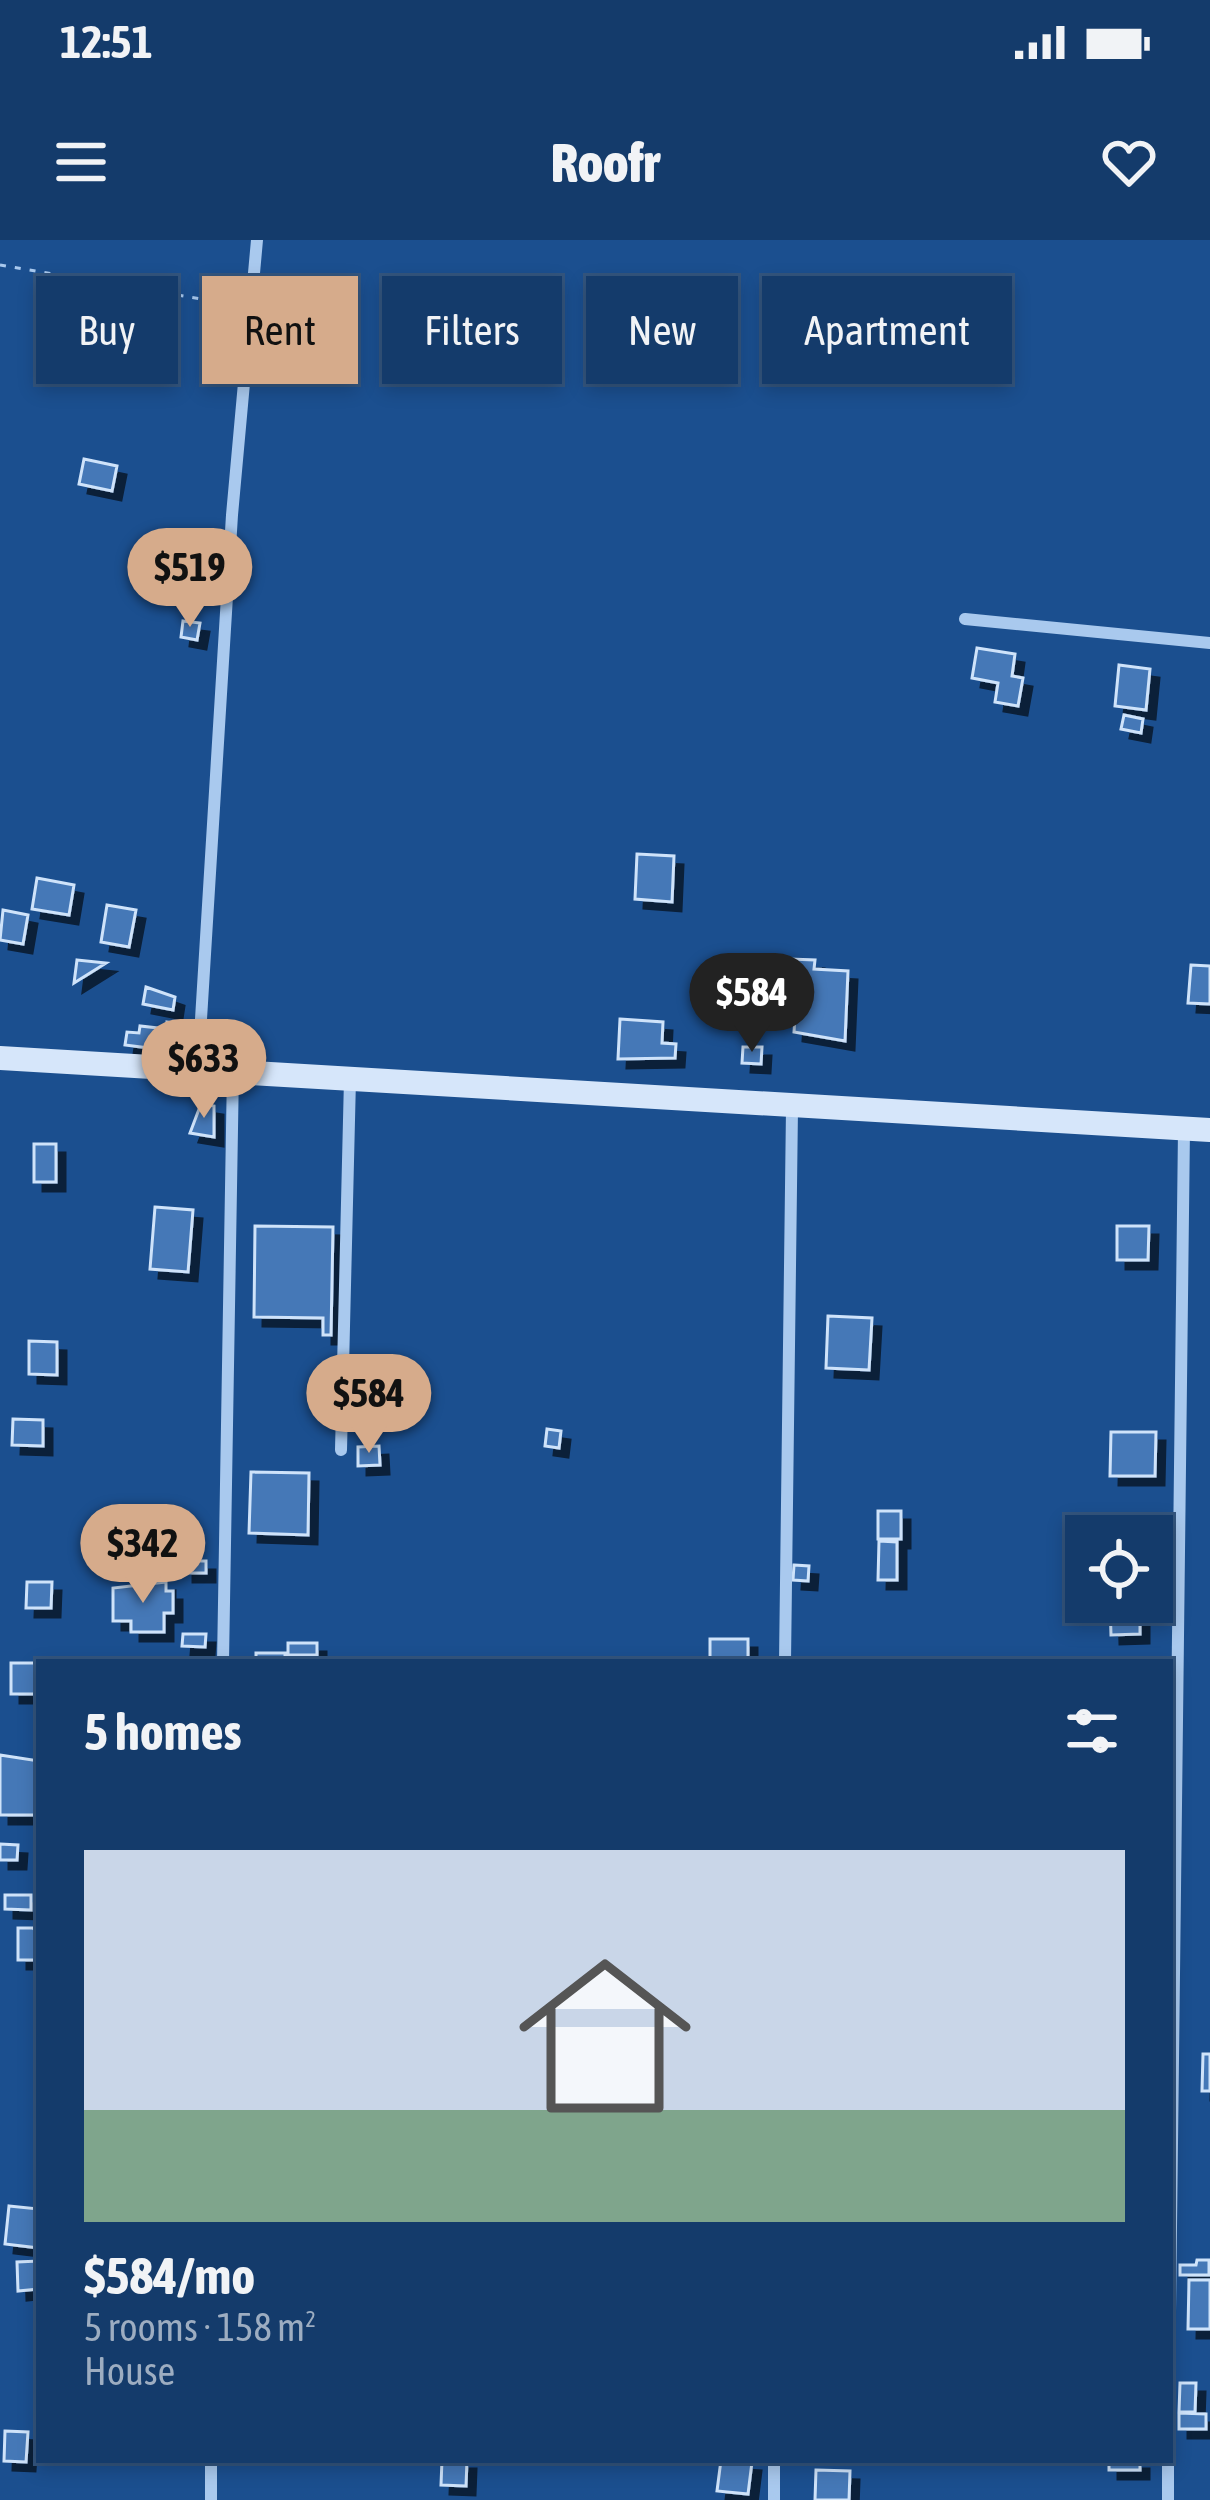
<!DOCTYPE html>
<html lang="en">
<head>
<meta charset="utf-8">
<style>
	body { margin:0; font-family:"Asap Condensed",sans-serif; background:#1d4271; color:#f1f3f6; height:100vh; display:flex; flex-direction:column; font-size:45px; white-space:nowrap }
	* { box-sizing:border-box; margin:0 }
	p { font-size:39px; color:#9dadc1 }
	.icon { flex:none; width:66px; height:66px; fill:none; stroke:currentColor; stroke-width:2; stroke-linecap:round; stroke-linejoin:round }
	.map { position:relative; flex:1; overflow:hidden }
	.sheet { position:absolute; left:36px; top:1419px; width:1137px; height:804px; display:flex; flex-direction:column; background:#143b6b; border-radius:0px; box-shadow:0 6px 18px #0003,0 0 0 3px #33557e }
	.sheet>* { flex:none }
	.top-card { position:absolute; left:36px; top:36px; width:1140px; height:108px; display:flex; gap:24px }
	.controls { position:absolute; left:1065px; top:1275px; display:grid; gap:24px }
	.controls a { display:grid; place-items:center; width:108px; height:108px; border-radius:0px; background:#143b6b; box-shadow:0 6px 18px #0003,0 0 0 3px #33557e; font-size:60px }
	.price { position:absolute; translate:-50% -102px; padding:0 27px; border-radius:42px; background:#d6ab8b; color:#111; font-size:39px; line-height:78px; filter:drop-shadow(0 3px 6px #0008) }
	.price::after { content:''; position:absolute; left:50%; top:72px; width:36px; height:27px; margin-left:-18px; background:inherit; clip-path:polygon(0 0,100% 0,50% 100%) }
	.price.selected { background:#222; color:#fff }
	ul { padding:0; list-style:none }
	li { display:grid; align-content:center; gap:24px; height:636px; padding:0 48px }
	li+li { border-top:3px solid #33557e }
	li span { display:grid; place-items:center; height:372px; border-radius:0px; color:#555 }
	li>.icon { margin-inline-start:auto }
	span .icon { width:216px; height:216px; fill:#fffc; stroke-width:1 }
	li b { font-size:51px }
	h2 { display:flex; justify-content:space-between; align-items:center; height:144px; padding:0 48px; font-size:51px }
	.chip { padding:0 42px; border-radius:0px; background:#143b6b; box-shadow:0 6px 18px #0003,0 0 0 3px #33557e; font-size:42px; line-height:108px }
	.chip.selected { background:#d6ab8b; color:#111 }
	.status { display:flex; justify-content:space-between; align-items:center; height:84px; padding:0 60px; background:#143b6b; direction:ltr }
	.status svg { height:33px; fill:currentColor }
	header { display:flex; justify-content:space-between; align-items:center; height:156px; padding:0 48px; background:#143b6b; font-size:54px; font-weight:800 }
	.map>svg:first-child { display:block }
</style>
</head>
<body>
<div class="status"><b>12:51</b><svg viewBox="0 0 49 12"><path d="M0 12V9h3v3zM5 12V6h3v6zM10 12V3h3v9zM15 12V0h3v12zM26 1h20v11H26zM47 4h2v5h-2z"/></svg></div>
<header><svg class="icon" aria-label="menu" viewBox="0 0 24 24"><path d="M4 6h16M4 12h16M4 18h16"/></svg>Roofr<svg class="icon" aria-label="heart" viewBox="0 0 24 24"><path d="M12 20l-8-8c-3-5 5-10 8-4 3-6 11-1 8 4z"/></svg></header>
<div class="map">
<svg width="1210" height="2260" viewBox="0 0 1210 2260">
	<defs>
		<filter id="shadow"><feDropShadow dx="9" dy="9" stdDeviation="0" flood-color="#0009"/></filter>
	</defs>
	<rect width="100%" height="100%" fill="#1b4f8f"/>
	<!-- building -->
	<path fill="#4478b7" stroke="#cfe3fa" stroke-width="3" filter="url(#shadow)" d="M84,219L117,226L112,251L79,244Z
		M183,381L200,383L197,400L181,397Z
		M977,408L1015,414L1012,436L1023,438L1018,466L995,462L998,443L972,438Z
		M1119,425L1150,429L1146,470L1115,466Z
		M1124,475L1143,479L1141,493L1121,489Z
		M637,614L674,616L672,662L635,659Z
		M37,638L74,645L69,675L32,669Z
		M107,665L136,670L129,707L101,702Z
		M3,670L28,675L23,704L0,700Z
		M789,719L815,720L814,729L848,731L845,801L794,792L797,747H787Z
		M77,720L106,723L74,743Z
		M1191,725L1210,726V764L1188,763Z
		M146,747L175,757L173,770L143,764Z
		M620,779L663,782L662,803L676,804L675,818L618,819Z
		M167,782L184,784L181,812L125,805L127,792L139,793L140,786L167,789Z
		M743,807H762L761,824L742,823Z
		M201,864L214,866V897L190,893Z
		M34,904H56V942H34Z
		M155,967L193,970L188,1032L150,1029Z
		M255,986L333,987L331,1095H323V1078L254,1077Z
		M1117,986H1149L1148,1020H1117Z
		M828,1076L872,1078L869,1130L826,1128Z
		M29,1101L57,1102V1135L29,1134Z
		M13,1179L43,1180V1206L12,1205Z
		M547,1189L561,1191L559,1208L545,1206Z
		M1111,1192H1156L1155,1236H1110Z
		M379,1206L380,1225L358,1226V1207Z
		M251,1232L309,1233L308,1295L249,1293Z
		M878,1271H901V1299H878Z
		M879,1301L897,1302V1340H878Z
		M184,1321H206V1333H184Z
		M794,1325L809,1326L808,1341L793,1340Z
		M27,1342H52L51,1368H26Z
		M166,1342V1351H173V1373H164V1392H131V1381H113V1348Z
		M1110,1362H1140V1394L1111,1395Z
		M183,1394H206L205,1407L182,1406Z
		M710,1399H748V1422H710Z
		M288,1403H317V1415H288Z
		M256,1413H285V1422H256Z
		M11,1423H39V1454H11Z
		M0,1515L39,1521V1575H0Z
		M0,1604L18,1605L17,1620H0Z
		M5,1655H31V1670L5,1669Z
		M18,1688H33L39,1695V1720H18Z
		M1203,1814H1210V1851H1202Z
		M9,1966L39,1969V2008L5,2004Z
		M1197,2020H1209V2035H1180V2025H1196Z
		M39,2021V2049L18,2051L17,2022Z
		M1189,2040H1210V2089H1188Z
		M1180,2143H1196L1195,2172H1179Z
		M1179,2173L1206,2174V2189H1179Z
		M5,2191L28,2192L26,2222L4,2221Z
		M442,2220H467L466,2246L441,2245Z
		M721,2220L752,2222L748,2254L717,2251Z
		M1109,2220H1140V2230H1109Z
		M816,2230L850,2231L849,2260H815Z"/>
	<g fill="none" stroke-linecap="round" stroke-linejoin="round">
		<!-- path -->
		<path stroke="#a9c9ee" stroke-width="3" stroke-dasharray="6 9" stroke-linecap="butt" d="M0,25L237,65"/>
		<!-- street -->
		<path stroke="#a9c9ee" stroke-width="12" d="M965,379L1210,403
			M198,828L232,275L257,0
			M341,1210L350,839
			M223,1422L233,830
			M785,1422L792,868
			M1170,2072L1184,889
			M211,2260V2220
			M774,2260V2220
			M1168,2260V2220"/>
		<!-- secondary -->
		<path stroke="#d6e6fa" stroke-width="24" d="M0,818L1210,890"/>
	</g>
</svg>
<div class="controls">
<a><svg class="icon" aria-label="locate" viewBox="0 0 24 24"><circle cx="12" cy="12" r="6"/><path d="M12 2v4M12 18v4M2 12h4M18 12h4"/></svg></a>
</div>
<b class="price" style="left:190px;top:390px">$519</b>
<b class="price selected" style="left:752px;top:815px">$584</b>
<b class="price" style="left:204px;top:881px">$633</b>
<b class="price" style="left:369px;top:1216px">$584</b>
<b class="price" style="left:143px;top:1366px">$342</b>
<div class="top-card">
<a class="chip">Buy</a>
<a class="chip selected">Rent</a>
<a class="chip">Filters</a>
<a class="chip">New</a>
<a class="chip">Apartment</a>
</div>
<section class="sheet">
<h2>5 homes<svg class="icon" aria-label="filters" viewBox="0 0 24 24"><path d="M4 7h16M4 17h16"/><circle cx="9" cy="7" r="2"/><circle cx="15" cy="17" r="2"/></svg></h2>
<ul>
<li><span style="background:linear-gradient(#c9d6e8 70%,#7fa58c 0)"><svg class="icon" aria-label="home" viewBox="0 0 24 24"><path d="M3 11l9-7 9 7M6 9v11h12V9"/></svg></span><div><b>$584/mo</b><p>5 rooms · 158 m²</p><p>House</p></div></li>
</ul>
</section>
</div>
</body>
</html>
